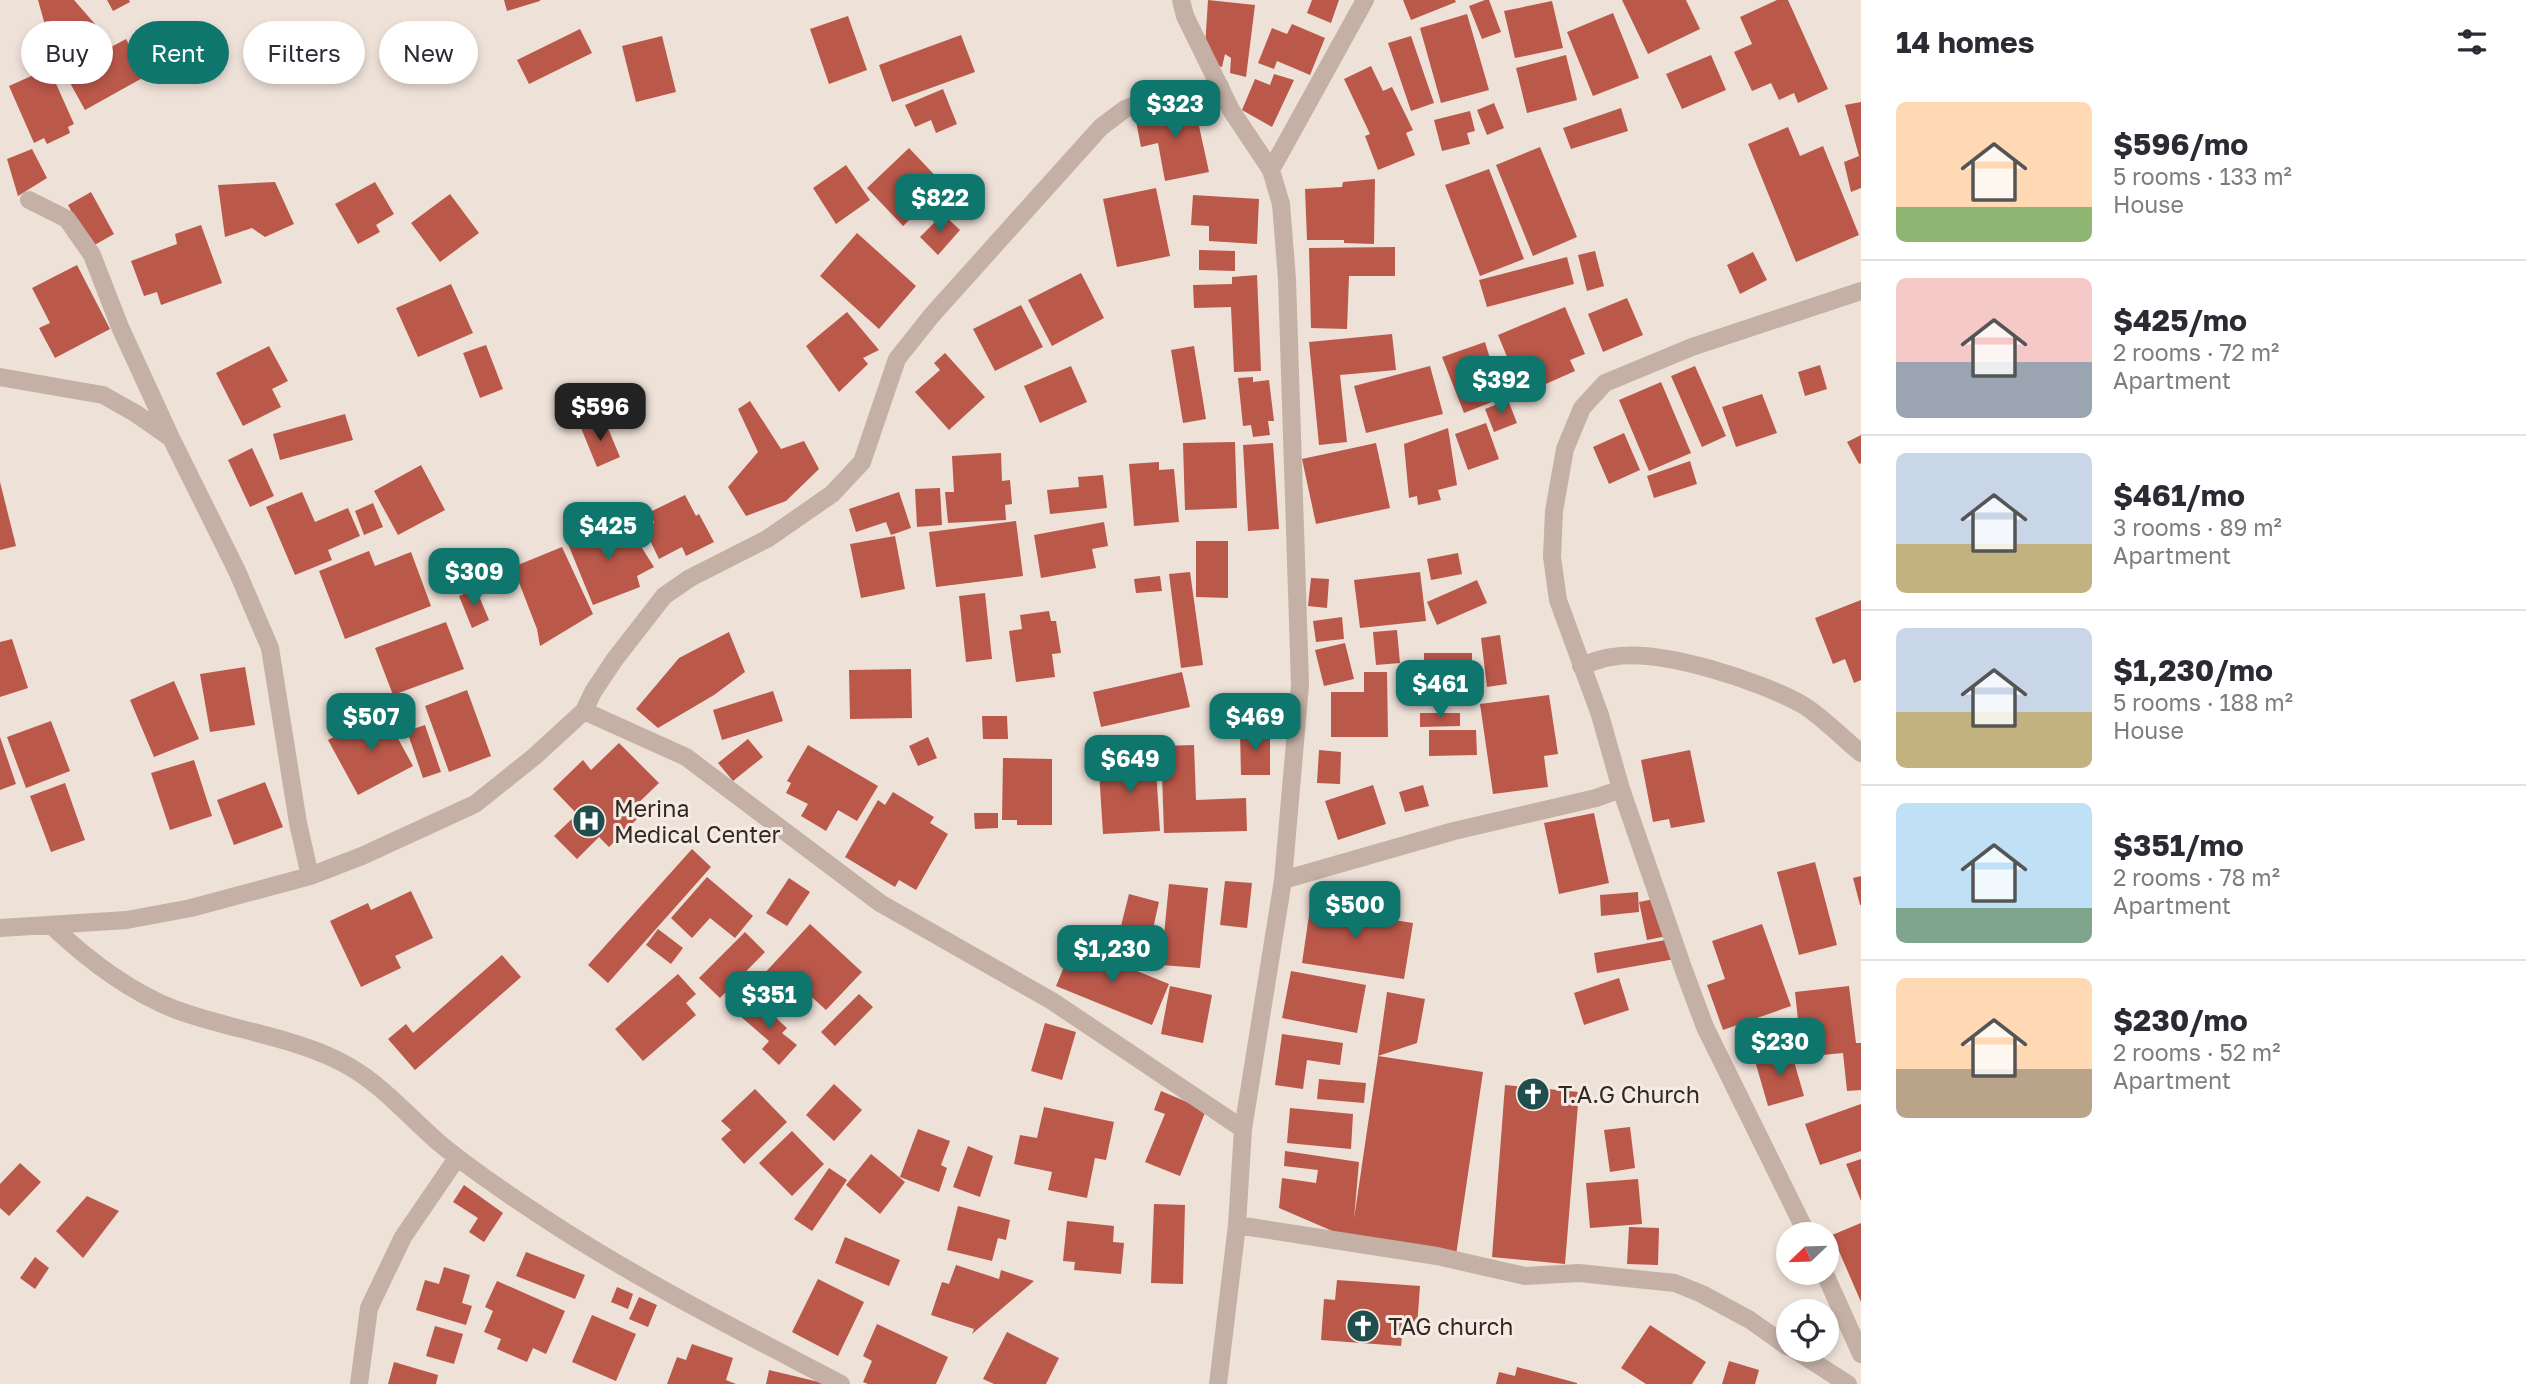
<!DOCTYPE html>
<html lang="en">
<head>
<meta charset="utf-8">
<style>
	body { margin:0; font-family:"Golos Text",sans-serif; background:#f2f2f3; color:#2b2b33; height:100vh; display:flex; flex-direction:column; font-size:26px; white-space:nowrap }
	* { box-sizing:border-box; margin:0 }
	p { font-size:23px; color:#7c7c81 }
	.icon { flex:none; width:38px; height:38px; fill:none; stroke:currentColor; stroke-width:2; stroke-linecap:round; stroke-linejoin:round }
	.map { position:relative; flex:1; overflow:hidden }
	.panel { display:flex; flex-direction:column; background:#fff; width:665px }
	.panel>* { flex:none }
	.hud { position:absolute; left:21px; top:21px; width:665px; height:63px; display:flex; gap:14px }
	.needle { width:46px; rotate:247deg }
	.fabs { position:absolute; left:1776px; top:1222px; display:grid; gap:14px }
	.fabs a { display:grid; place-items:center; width:63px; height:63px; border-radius:50%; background:#fff; box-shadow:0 4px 10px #0003; font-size:35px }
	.price { position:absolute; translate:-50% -60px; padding:0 16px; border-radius:14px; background:#0f766e; color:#fff; font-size:23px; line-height:46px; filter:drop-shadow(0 2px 4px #0008) }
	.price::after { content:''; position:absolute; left:50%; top:42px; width:21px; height:16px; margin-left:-10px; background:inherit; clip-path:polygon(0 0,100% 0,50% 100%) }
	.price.current { background:#222; color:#fff }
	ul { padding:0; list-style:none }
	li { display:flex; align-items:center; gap:21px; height:175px; padding:0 35px }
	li+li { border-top:2px solid #e1e1e2 }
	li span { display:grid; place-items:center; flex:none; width:196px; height:140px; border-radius:10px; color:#555 }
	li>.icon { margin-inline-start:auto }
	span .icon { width:84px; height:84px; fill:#fffc; stroke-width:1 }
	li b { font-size:30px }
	h2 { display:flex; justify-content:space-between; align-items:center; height:84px; padding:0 35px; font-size:30px }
	.pill { padding:0 24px; border-radius:32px; background:#fff; box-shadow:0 4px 10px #0003; font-size:24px; line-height:63px }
	.pill.current { background:#0f766e; color:#fff }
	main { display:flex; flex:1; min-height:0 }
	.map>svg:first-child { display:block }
</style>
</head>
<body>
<main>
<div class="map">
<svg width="1861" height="1384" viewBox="0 0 1861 1384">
	<rect width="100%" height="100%" fill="#eee1d8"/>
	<!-- building -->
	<path fill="#ba584a" d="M38,0H74L102,32L50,43Z
		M107,0H129L130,2L113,11Z
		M504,0H540V1L507,11Z
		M1208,0L1255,5L1246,77L1230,73L1231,58L1225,54L1222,67L1213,64L1205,47Z
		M1312,0H1339L1331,23L1307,13Z
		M1403,0H1455L1456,2L1411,20Z
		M1485,0H1489L1501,32L1482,39L1469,6Z
		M1622,0H1686L1700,29L1648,54Z
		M1777,0H1788L1828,89L1798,103L1794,93L1779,100L1771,83L1752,91L1734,52L1752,44L1740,17Z
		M1552,1L1563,48L1515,58L1504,11Z
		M1613,13L1639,78L1593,96L1567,32Z
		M1467,14L1489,90L1441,103L1420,28Z
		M848,16L867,70L829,84L810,29Z
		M1292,24L1325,38L1310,75L1277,61L1274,69L1258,63L1272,28L1287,34Z
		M580,29L592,53L529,84L517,60Z
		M961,35L975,72L892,102L879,65Z
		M662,36L676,92L636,102L622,46Z
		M1411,36L1434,103L1411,111L1388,43Z
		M126,39L146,76L85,110L64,72Z
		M1566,55L1577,100L1527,113L1516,68Z
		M1711,55L1726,90L1682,109L1666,74Z
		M1371,66L1383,91L1392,87L1413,130L1406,133L1415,155L1378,170L1365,136L1370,134L1344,79Z
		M49,68L74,124L68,127L70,133L47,144L44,138L34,143L9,86Z
		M1274,74L1294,80L1272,127L1242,110L1255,79L1270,85Z
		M943,89L957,124L936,133L931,120L915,127L905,105Z
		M1861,102V188L1851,192L1844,162L1859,156L1845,105Z
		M1194,103L1209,172L1165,181L1158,143L1141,147L1135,116Z
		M1494,103L1504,128L1487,135L1477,110Z
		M1621,108L1628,131L1571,149L1563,128Z
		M1470,111L1475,131L1467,133L1470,144L1442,151L1434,120Z
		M1788,127L1800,156L1823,146L1859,235L1796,262L1748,144Z
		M1540,147L1577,237L1533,256L1496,165Z
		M909,148L945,186L903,226L867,188Z
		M32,149L47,178L18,196L7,159Z
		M846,165L870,200L836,224L813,188Z
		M1489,169L1524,259L1480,276L1445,185Z
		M1375,179L1374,244L1344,243V240H1307L1305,189L1342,187L1343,182Z
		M275,182L294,224L265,237L252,228L225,237L218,185Z
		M375,182L394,214L376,225L380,232L358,244L335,204Z
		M1156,188L1170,256L1117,267L1103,199Z
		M91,192L114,234L91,247L68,205Z
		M450,194L479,233L440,262L411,223Z
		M1193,195L1259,199L1257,244L1209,241V226L1191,225Z
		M943,214L960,230L938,255L920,237Z
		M201,225L222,283L161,305L157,292L144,296L131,261L177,244L175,234Z
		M857,233L916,286L879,329L820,276Z
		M1395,247V276H1349L1347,329L1311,328L1309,248Z
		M1199,250L1235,251V271L1199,270Z
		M1595,251L1604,286L1587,291L1578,255Z
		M1753,252L1767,280L1740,294L1727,265Z
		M1567,257L1574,284L1487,307L1479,280Z
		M77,265L110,329L55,358L39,328L50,323L32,288Z
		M1081,273L1104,318L1052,346L1028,300Z
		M1257,275L1261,371L1234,372L1231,307L1194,308L1193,285L1232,284V277Z
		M451,284L473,333L418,357L396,308Z
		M1627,298L1643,335L1603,352L1588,314Z
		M1021,305L1043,347L995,371L973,329Z
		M1565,307L1585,354L1570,360L1575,371L1539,387L1535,377L1518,383L1498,335Z
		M847,312L879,350L863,358L868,364L839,392L806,346Z
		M1392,334L1396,370L1340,375L1347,442L1319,445L1309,342Z
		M1485,342L1502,398L1464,413L1442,357Z
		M486,345L503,389L480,398L463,353Z
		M269,346L288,381L272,389L281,407L243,426L216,373Z
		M1194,346L1206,419L1183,423L1171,350Z
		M945,353L985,397L949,430L915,392L940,370L934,363Z
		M1820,365L1827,389L1805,396L1798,372Z
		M1071,366L1087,402L1040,423L1024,386Z
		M1430,366L1443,414L1366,433L1354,386Z
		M1695,366L1726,436L1702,447L1671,376Z
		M1253,377V382L1269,380L1274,421H1268L1270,435L1253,437L1251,425L1243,426L1238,378Z
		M1661,382L1691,453L1649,471L1619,400Z
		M1762,394L1777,433L1736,447L1722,407Z
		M1508,400L1517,423L1494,432L1485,409Z
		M750,401L781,449L804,441L819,469L786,501L746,516L728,487L758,452L738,409Z
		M345,414L353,440L280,460L273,434Z
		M604,419L620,457L597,467L581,428Z
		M1486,423L1499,459L1468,470L1455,434Z
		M1448,428L1457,485L1438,490L1441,500L1418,505L1417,496L1409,498L1404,444Z
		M1624,433L1640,470L1609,484L1593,447Z
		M1861,435V463L1859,464L1847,442Z
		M1235,442L1237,508L1185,510L1183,443Z
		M1273,443L1279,529L1248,531L1243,445Z
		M1376,443L1390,508L1316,524L1302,459Z
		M252,448L274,496L250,507L228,460Z
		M1001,453L1002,481L1010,480L1012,504L1005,505L1006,520L948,523L945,492H954L952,456Z
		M1690,461L1697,484L1654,498L1647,476Z
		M1159,462V470L1174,469L1179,522L1134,526L1129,464Z
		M421,465L445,510L398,535L374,491Z
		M1103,475L1107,508L1050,514L1047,490L1079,487L1078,477Z
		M0,482L16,546L0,550Z
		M940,488L942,525L917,527L915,489Z
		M302,492L315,522L348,508L360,536L328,550L332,560L295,575L266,507Z
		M899,492L911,528L891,535L886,522L856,532L849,509Z
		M685,495L696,516L699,514L714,542L686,556L682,547L659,559L645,530L654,523L650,512Z
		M373,503L383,527L364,535L355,511Z
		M622,521L623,542L637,540L654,567L637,576L640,587L593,605L566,539Z
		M1016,521L1023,576L936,587L929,532Z
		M1104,522L1108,546L1092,549L1096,568L1041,578L1034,535Z
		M895,536L905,589L861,598L850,544Z
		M1196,541H1228V598L1196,597Z
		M562,547L593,614L540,646L537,629L513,567Z
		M369,551L375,566L411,552L431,606L345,639L319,571Z
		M1458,553L1462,574L1431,580L1427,559Z
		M1190,572L1203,665L1181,668L1169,574Z
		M1420,572L1426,621L1360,628L1354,580Z
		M1160,576L1162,591L1136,593L1134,579Z
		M1311,578L1329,579L1327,608L1308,606Z
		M1477,580L1487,603L1437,625L1427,602Z
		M476,589L489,620L472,628L459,596Z
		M985,593L992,659L966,662L959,596Z
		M1861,600V680L1854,683L1845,659L1833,664L1815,618Z
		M1049,611L1051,621H1056L1061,653L1052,654L1055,677L1016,682L1009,631L1022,629L1020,615Z
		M1342,617L1344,639L1316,642L1313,621Z
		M446,622L464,669L393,695L375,648Z
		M1397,630L1400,663L1376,665L1373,632Z
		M729,632L745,672L714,695L658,728L636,709L679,658Z
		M1500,635L1507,684L1487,687L1481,638Z
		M12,639L28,688L0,697V642Z
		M1345,643L1354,679L1324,686L1315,650Z
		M1424,653H1472V701L1424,700Z
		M245,667L255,725L210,732L200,674Z
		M911,669L912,718L850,719L849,670Z
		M1182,672L1190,707L1101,727L1093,692Z
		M1364,672H1387L1388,737H1331V692H1364Z
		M174,681L199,739L154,757L130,700Z
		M467,690L491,756L449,772L425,706Z
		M773,691L783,721L722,740L713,710Z
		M1549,695L1558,754L1544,756L1548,787L1493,794L1480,704Z
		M383,711L413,766L358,795L328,740Z
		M1420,713H1460V726L1420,727Z
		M982,716H1007L1008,739H983Z
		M51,721L70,771L26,788L7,737Z
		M425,725L441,772L423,778L407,731Z
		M1429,730H1476L1477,755L1429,756Z
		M1240,732H1270V775H1241Z
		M0,737L16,784L0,790Z
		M928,737L937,758L918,766L909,746Z
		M748,739L763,757L733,781L718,763Z
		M619,743L659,783L631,810L638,818L609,847L599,837L577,859L554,836L577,814L553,789L583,760L591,770Z
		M808,745L878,786L857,821L838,810L826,831L801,816L808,804L786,793L791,783L787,781Z
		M1194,745L1196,800L1246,798L1247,831L1164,833L1161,746Z
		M1319,750L1341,752L1340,784L1317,783Z
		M1690,750L1705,822L1671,828L1669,819L1653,822L1641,760Z
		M1155,753L1160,831L1103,834L1099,771L1117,770L1116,754Z
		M1003,758L1052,759V825H1017V820H1002Z
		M194,760L212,816L170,830L151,773Z
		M265,782L283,827L234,845L217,800Z
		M65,783L85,840L51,852L30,796Z
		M1373,785L1386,824L1338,840L1325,801Z
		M1423,785L1429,806L1405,812L1399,792Z
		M893,792L934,817L930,823L948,834L916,890L899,880L895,887L845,857L878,800L885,805Z
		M974,813H998V828L975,829Z
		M1594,813L1609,883L1559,894L1544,823Z
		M692,849L711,867L608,983L588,965Z
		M1815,862L1837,945L1799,955L1777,872Z
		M1861,876V905H1860L1853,878Z
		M707,877L753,916L735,938L710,918L692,938L671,918Z
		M789,878L810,892L787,926L766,913Z
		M1225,881L1252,883L1247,928L1220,925Z
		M1169,884L1208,888L1200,968L1161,965L1116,946L1129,894L1159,902L1152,933L1161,965Z
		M411,891L433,938L395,956L401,968L361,987L330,921L368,903L371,910Z
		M1638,892L1639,912L1601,916L1600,895Z
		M1312,895L1344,900L1342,912L1413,923L1404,979L1302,963Z
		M1659,898L1667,936L1647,940L1639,902Z
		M810,924L862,972L826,1010L793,980L780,994L761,977Z
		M1762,924L1791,1006L1723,1030L1707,985L1725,979L1712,941Z
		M658,929L683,948L671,964L646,945Z
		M745,932L765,952L720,998L699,978Z
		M1671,939L1675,959L1597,973L1594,953Z
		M1073,945L1169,984L1152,1025L1056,986Z
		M502,955L521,977L415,1070L388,1039L406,1024L413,1033Z
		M1291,971L1366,985L1357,1033L1282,1018Z
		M678,974L696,994L686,1003L696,1015L643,1061L615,1029Z
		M1619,978L1629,1010L1584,1025L1574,993Z
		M1170,986L1212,995L1203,1043L1161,1034Z
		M1849,986L1856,1043H1861V1090L1847,1091L1843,1053L1802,1057L1795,992Z
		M1387,992L1425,999L1417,1043L1378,1056Z
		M859,994L873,1007L835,1046L821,1032Z
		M754,998L787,1028L782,1033L797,1045L779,1065L762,1049L769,1041L739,1015Z
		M1045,1023L1076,1032L1062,1080L1031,1071Z
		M1282,1034L1343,1043L1340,1065L1307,1060L1303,1089L1275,1085Z
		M1791,1051L1804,1096L1768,1106L1755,1061Z
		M1378,1056L1483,1072L1456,1255L1351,1239L1279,1208L1282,1178L1316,1183L1318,1170L1284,1166L1285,1151L1359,1162L1354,1219Z
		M1319,1079L1366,1083L1364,1103L1317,1099Z
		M834,1084L862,1110L834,1141L806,1115Z
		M1505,1085L1579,1092L1565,1264L1492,1257Z
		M755,1089L787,1122L744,1164L721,1139L731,1130L721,1121Z
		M1161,1091L1206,1110L1180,1176L1145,1162L1165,1114L1154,1110Z
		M1861,1104V1151L1820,1165L1805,1124Z
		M1044,1107L1114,1122L1106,1160L1095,1158L1087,1198L1048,1190L1052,1172L1014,1164L1020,1135L1037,1138Z
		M1290,1108L1353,1114L1351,1149L1287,1143Z
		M1630,1127L1635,1168L1610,1172L1604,1130Z
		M918,1129L950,1141L941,1165L947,1168L939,1192L900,1177Z
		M792,1131L824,1164L792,1196L759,1163Z
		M968,1146L993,1156L980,1197L953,1187Z
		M871,1154L905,1182L880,1214L846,1185Z
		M1861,1159V1201L1846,1164Z
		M20,1163L41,1182L9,1216L0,1208V1184Z
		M829,1168L847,1180L812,1231L794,1219Z
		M1638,1179L1642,1224L1590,1228L1586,1183Z
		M464,1185L503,1213L484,1242L469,1232L478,1218L453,1202Z
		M87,1196L119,1211L83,1258L56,1231Z
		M1154,1204L1185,1205L1183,1284L1151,1283Z
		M958,1206L1010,1220L1006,1240L998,1238L992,1261L947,1250Z
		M1067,1221L1114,1226L1113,1242L1124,1243L1121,1274L1074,1270L1075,1262L1063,1261Z
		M1861,1223V1302L1832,1235Z
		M1629,1227L1659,1228L1658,1265L1627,1264Z
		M845,1237L900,1260L889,1286L835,1263Z
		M526,1252L585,1275L575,1299L516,1276Z
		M35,1257L49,1268L35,1289L20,1278Z
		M956,1265L999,1279L1001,1270L1034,1281L972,1334L974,1329L931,1315L942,1282L949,1284Z
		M444,1267L470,1275L462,1303L472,1306L466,1325L416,1310L425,1280L439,1284Z
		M818,1279L864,1302L838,1356L792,1332Z
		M1337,1280L1420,1286L1417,1327L1403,1326L1401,1346L1321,1340L1324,1299L1335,1300Z
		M497,1281L565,1311L546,1354L533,1348L527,1362L497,1349L501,1339L484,1332L493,1311L485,1307Z
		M617,1287L633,1294L628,1309L611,1302Z
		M639,1297L657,1305L648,1327L629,1319Z
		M592,1315L636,1334L616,1381L572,1362Z
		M877,1324L948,1357L936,1384H868L863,1382L872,1361L863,1356Z
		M1650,1325L1706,1362L1692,1384H1646L1621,1368Z
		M435,1326L463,1334L454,1364L426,1356Z
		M1007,1332L1059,1358L1046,1384H994L983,1379Z
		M692,1344L733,1358L726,1380L736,1384H667L677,1357L686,1360Z
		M1729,1361L1759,1370L1755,1384H1722Z
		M394,1362L438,1375L436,1384H388Z
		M1517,1367L1577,1383V1384H1496L1499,1372L1515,1376Z
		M769,1370L823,1383V1384H766Z"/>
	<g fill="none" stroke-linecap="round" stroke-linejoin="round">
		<!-- minor -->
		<path stroke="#c4b0a5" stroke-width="18" d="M1181,0L1185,16L1231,110L1271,170L1281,204L1287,279L1300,685L1283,880L1243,1129L1237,1225L1218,1384
			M1271,170L1365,0
			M29,200L67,219L92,255L120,327L171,438
			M0,377L103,395L135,413L171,438L237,571L270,648L298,823L310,876
			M1581,666C1591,663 1601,658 1612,657C1660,648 1761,681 1803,705C1820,715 1845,740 1861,753
			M584,711L686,757L880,903L1052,1001L1243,1129
			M1283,880L1454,831L1596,798L1621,789
			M52,926C88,960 128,991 174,1009C229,1030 299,1037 350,1067C383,1086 409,1117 438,1142C470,1169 506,1193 541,1216C636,1279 740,1331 841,1384
			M0,928L127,920L191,908L310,876L362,856L475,804L535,756L584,711L593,692L615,659L664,596L690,578L767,539L832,494L862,462L897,359L932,315L1101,127L1125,109L1149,100L1220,86
			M1237,1225L1437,1256L1525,1276L1579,1273L1675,1283L1702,1294L1750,1320L1788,1347
			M1807,1234L1705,1027L1683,968L1621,789L1600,715L1558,600L1552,557L1554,511L1565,449L1582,408L1605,383L1692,347L1861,291
			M1824,1272L1861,1354
			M1793,1349L1848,1384
			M359,1384L369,1308L403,1237L457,1158"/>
	</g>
	<!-- icons -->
	<defs>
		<symbol id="hospital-disc" viewBox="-11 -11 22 22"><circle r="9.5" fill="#204e4c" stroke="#f6ebe3"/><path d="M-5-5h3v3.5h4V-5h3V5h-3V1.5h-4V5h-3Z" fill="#fff"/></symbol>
		<symbol id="church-disc" viewBox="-11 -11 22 22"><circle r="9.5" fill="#204e4c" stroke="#f6ebe3"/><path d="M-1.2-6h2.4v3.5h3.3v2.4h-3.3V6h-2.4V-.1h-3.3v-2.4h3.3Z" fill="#fff"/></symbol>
	</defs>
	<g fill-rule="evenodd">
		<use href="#hospital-disc" x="570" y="802" width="38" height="38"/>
		<use href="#church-disc" x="1514" y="1075" width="38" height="38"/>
		<use href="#church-disc" x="1344" y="1307" width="38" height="38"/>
	</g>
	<g text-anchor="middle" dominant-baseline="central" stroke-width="6" stroke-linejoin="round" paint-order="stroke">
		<!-- poi labels -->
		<g font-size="23" fill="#312826" stroke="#f6ebe3" text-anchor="start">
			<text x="614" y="808">Merina<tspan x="614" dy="26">Medical Center</tspan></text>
			<text x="1558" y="1094">T.A.G Church</text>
			<text x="1388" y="1326">TAG church</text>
		</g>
	</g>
</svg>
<div class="fabs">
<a><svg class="needle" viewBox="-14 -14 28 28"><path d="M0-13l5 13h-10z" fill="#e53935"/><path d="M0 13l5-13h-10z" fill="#7c7c81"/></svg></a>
<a><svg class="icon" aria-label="locate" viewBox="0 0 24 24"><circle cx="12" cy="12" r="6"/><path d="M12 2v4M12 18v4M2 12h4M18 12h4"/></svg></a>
</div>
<b class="price" style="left:1175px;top:140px">$323</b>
<b class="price" style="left:940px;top:234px">$822</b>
<b class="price" style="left:1501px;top:416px">$392</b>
<b class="price current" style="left:600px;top:443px">$596</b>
<b class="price" style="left:608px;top:562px">$425</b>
<b class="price" style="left:474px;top:608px">$309</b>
<b class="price" style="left:1440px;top:720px">$461</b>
<b class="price" style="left:371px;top:753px">$507</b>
<b class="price" style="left:1255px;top:753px">$469</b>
<b class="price" style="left:1130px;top:795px">$649</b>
<b class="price" style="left:1355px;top:941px">$500</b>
<b class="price" style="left:1112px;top:985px">$1,230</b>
<b class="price" style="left:769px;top:1031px">$351</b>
<b class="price" style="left:1780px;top:1078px">$230</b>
<div class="hud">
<a class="pill">Buy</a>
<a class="pill current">Rent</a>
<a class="pill">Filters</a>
<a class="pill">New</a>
</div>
</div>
<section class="panel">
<h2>14 homes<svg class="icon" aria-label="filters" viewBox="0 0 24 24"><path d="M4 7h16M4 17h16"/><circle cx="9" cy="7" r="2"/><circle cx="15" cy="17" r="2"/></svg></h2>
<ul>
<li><span style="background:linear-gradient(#ffd9b3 75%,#8fb573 0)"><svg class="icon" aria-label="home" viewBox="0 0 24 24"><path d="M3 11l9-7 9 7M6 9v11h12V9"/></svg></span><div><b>$596/mo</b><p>5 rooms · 133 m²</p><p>House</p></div></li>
<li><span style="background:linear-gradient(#f6c9c9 60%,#9aa5b1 0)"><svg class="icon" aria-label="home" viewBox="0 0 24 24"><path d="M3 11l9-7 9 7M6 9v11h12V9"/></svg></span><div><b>$425/mo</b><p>2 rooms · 72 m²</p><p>Apartment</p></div></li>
<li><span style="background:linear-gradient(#c9d6e8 65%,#c2b280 0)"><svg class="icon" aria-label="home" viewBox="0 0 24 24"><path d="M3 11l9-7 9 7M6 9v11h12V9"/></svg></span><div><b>$461/mo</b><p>3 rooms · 89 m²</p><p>Apartment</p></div></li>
<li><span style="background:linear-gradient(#c9d6e8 60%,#c2b280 0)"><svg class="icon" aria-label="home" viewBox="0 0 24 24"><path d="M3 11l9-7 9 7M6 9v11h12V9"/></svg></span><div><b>$1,230/mo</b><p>5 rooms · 188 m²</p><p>House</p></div></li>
<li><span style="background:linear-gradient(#bfe0f5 75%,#7fa58c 0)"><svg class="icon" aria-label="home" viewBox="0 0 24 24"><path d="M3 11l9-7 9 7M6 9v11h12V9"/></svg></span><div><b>$351/mo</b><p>2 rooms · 78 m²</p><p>Apartment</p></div></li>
<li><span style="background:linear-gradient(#ffd9b3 65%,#b9a48a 0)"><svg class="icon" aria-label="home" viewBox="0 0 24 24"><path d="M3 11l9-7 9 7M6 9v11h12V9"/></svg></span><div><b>$230/mo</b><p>2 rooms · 52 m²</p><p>Apartment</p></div></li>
</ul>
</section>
</main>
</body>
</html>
